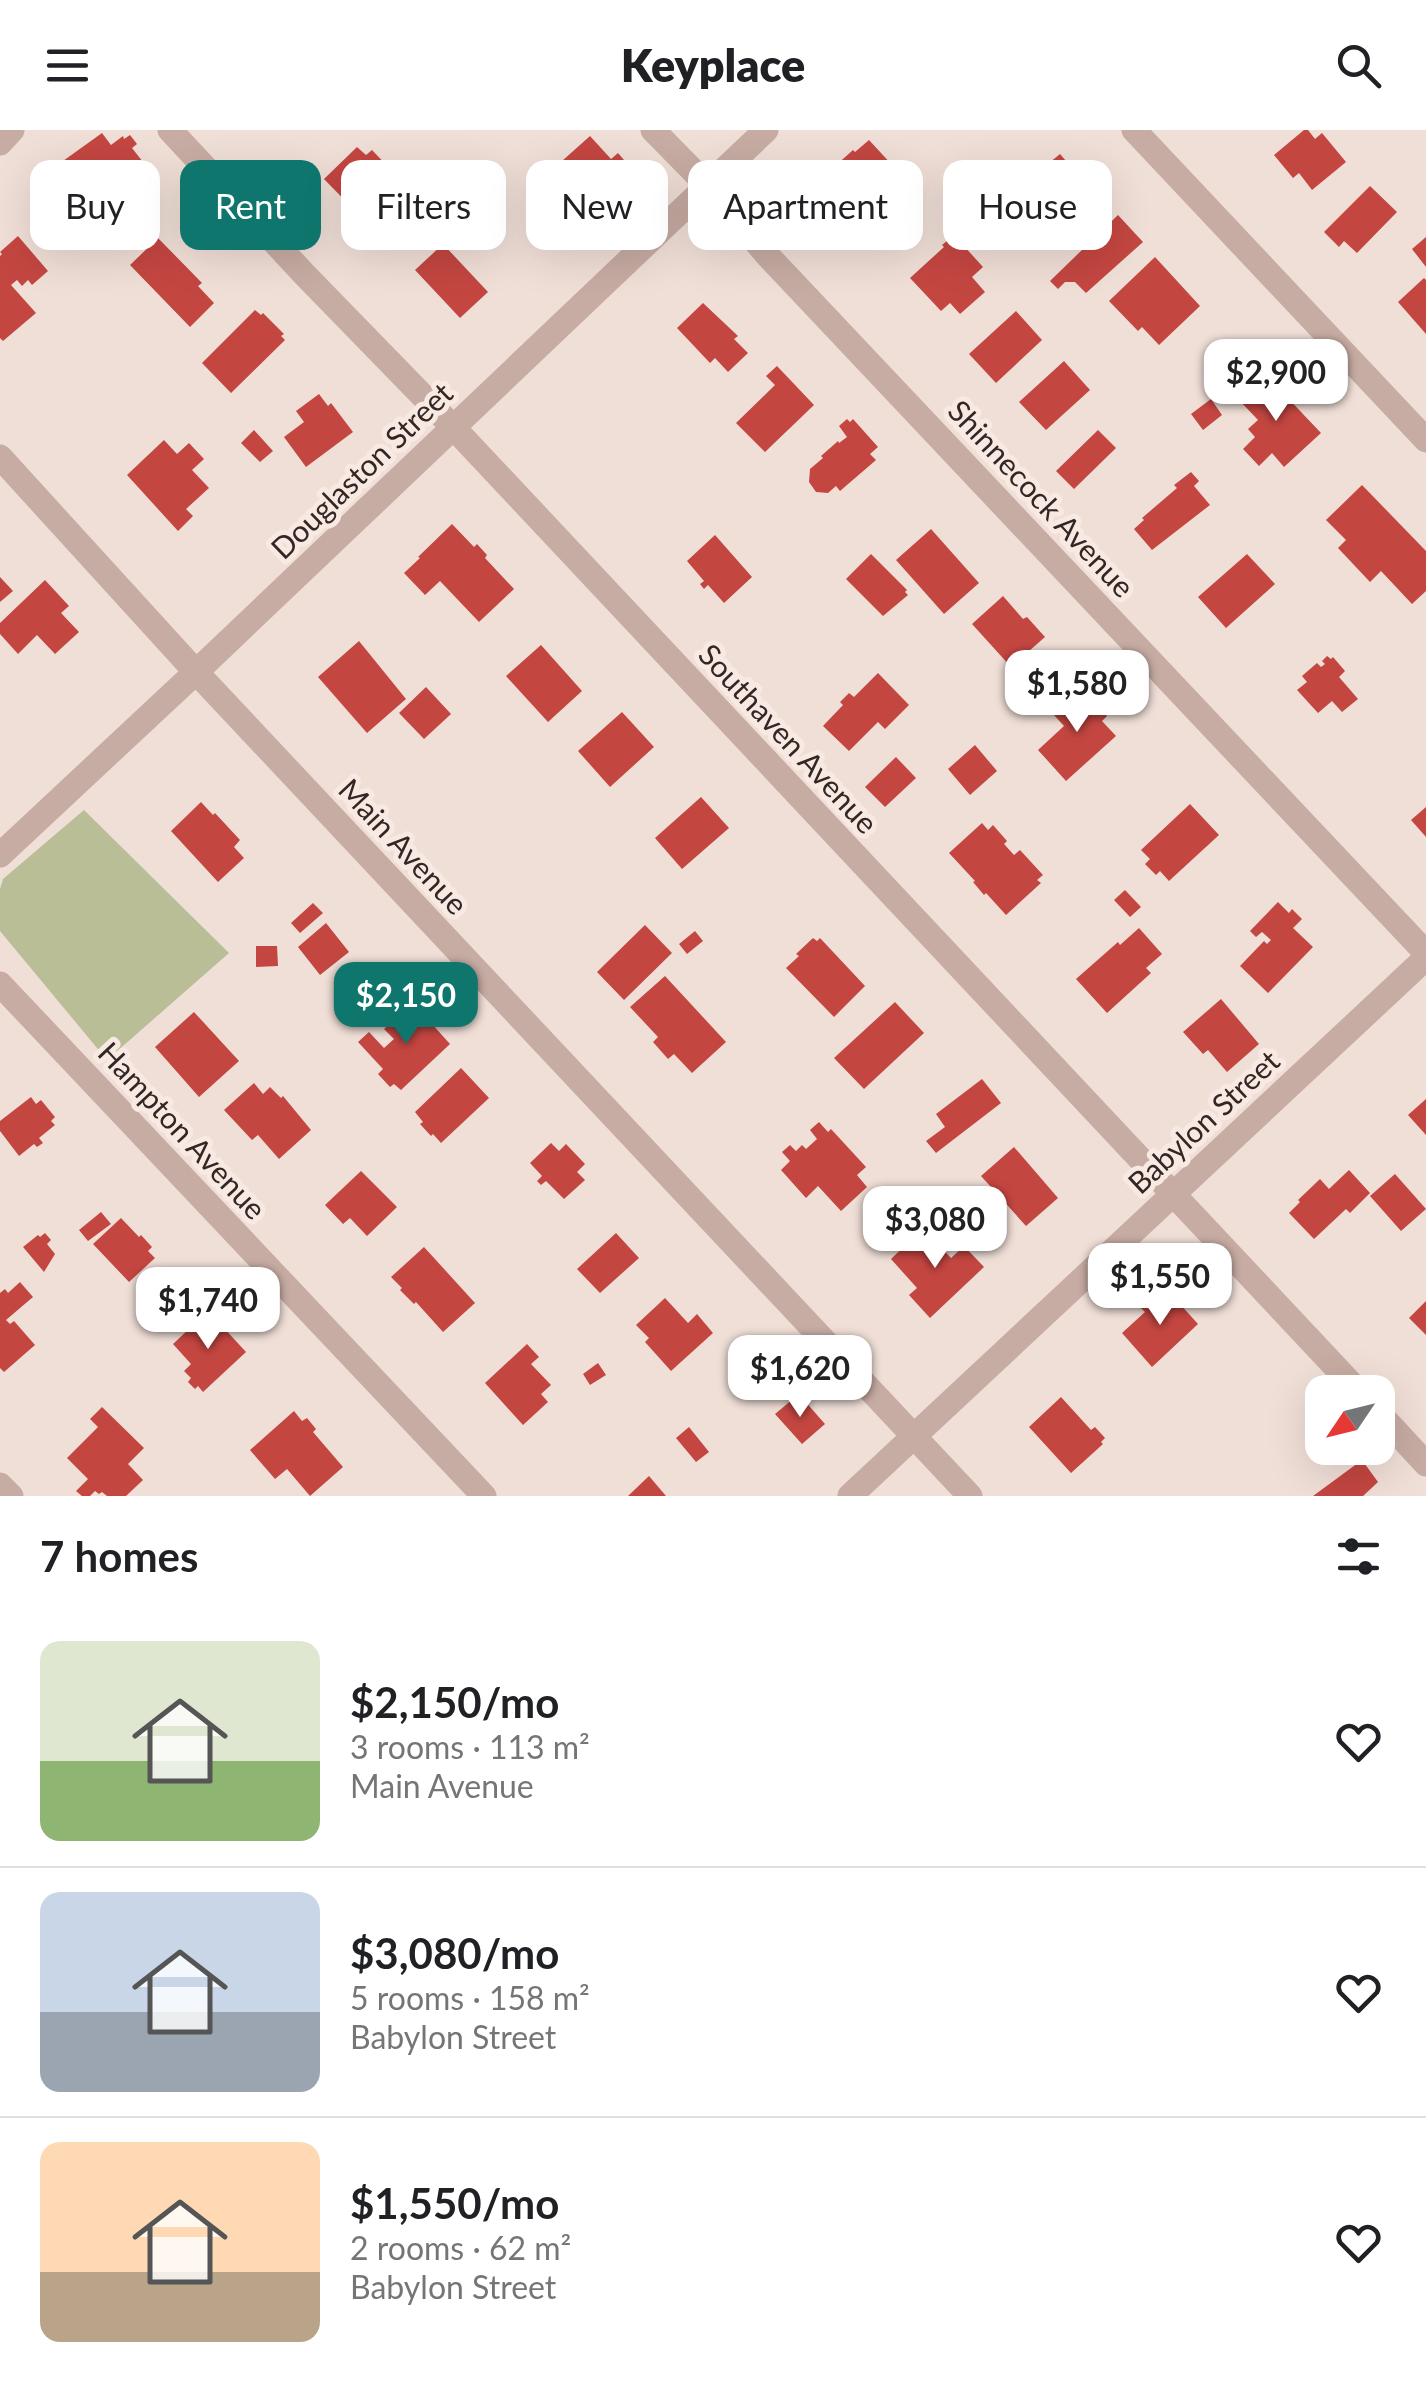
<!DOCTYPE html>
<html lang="en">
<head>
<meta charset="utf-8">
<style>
	body { margin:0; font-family:Lato,sans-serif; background:#f2f2f2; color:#202124; height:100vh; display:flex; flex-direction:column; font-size:38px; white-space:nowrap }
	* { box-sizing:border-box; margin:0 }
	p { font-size:32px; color:#757577 }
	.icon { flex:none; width:55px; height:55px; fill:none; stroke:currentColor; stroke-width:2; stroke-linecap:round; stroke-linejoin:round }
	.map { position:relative; height:1366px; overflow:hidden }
	.drawer { display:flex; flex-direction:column; background:#fff; flex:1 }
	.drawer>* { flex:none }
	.guide { position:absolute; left:30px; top:30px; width:1368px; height:90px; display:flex; gap:20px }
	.needle { width:65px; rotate:235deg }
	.controls { position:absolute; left:1305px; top:1245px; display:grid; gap:20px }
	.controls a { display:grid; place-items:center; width:90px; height:90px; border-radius:20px; background:#fff; box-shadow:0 10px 40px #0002; font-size:50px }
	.price { position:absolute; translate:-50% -85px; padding:0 22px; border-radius:20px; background:#fff; color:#222; font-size:32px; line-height:65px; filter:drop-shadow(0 2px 5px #0008) }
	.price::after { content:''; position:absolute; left:50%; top:60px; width:30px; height:22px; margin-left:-15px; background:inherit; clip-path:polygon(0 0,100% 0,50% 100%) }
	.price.on { background:#0f766e; color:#fff }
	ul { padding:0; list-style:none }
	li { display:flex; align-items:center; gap:30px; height:250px; padding:0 40px }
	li+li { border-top:2px solid #e0e0e0 }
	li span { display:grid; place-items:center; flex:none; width:280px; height:200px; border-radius:20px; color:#555 }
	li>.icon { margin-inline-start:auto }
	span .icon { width:120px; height:120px; fill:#fffc; stroke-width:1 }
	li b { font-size:42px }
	h2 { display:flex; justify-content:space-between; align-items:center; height:120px; padding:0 40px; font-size:42px }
	.pill { padding:0 35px; border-radius:20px; background:#fff; box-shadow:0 10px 40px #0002; font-size:35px; line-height:90px }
	.pill.on { background:#0f766e; color:#fff }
	header { display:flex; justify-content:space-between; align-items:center; height:130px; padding:0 40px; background:#fff; font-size:45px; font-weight:800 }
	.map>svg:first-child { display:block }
</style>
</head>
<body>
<header><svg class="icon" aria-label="menu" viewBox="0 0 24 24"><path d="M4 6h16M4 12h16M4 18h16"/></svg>Keyplace<svg class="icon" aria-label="search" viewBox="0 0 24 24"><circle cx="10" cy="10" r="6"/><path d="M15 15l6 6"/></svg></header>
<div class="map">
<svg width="1426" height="1366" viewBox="0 0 1426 1366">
	<rect width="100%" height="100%" fill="#f0dfd7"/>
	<!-- green -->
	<path fill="#b9be97" d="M84,680L229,823L107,930L0,801V759L3,749Z"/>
	<!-- building -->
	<path fill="#c44641" d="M1304,0H1308L1315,9L1322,3L1346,32L1312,60L1299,43L1293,48L1274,25Z
		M102,3L111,15L123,6L124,9L130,5L137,14L132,18L143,32L127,44L137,57L102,84L95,75L81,82L69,65L72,62L70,59L79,52L63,31Z
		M590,6L611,29L618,23L636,44L614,63L609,58L596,69L562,31Z
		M869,10L906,50L902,54L913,66L858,115L828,81L833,76L814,55L853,20L855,22Z
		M357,17L366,25L372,20L392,41L373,58L381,67L361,87L324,49Z
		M1060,24L1086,54L1036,97L1009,66Z
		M1370,56L1397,82L1357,123L1344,111L1339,117L1324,102Z
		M1118,85L1143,112L1086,163L1075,152H1065L1058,159L1050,151Z
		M954,105L983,137L972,147L985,162L960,184L950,173L941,181L910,148L944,117L942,115Z
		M18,106L48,141L32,155L28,150L22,156L17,150L11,155L36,183L3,211L0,208V126L2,124L0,122Z
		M1426,107V137L1412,119Z
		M158,108L202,153L198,156L214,173L190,197L130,135Z
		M443,114L488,162L460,188L415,140Z
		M1155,127L1200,176L1159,215L1142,197L1138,201L1109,171Z
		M1424,148L1426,150V204L1398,172Z
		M703,173L738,206L734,209L748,223L728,242L715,228L710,233L677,198Z
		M255,180L261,185L263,183L284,204L281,206L285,210L231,263L202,233Z
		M1016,181L1042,210L996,253L969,224Z
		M1064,231L1090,260L1046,300L1019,272Z
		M777,236L814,275L765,322L736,293L775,255L766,246Z
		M1265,244L1321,303L1284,337L1272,323L1259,336L1243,319L1255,307L1248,299L1258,290L1238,269Z
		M319,264L328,276L331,273L353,302L306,337L284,307L304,292L296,281Z
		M1211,269L1222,285L1203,300L1191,284Z
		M847,289L850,292L853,289L878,317L870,324L876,330L840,361L836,356L828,363L816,362L809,352L810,339L823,328L821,326L838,311L839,313L847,307L839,296Z
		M254,300L273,321L260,332L241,313Z
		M1098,300L1116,318L1074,359L1056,341Z
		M164,310L177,324L189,313L204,329L192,340L209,358L186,379L193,386L178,401L127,345Z
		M1191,342L1199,351L1194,356L1210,375L1152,420L1134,399L1144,390L1142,388L1177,358L1174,355Z
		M1362,355L1426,421V461L1412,474L1381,441L1370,452L1338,418L1346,410L1326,390Z
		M452,394L474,417L477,414L487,425L485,428L514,459L479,492L440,451L425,465L404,443L420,428L418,427Z
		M931,399L979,453L944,484L896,430Z
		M715,405L752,447L724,473L708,455L704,459L700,454L704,451L687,431Z
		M871,424L907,460L905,462L908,465L883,486L846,449Z
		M1247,424L1275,454L1226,498L1198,467Z
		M0,447L13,461L0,472Z
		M45,450L69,476L61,483L79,502L55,524L37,505L18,524L0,504V493Z
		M1003,466L1023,489L1027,487L1045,507L1011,537L972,494Z
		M359,511L406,569L367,603L318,547Z
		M541,515L582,561L548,592L506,546Z
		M1327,526L1331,529L1333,527L1345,541L1339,547L1358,569L1342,582L1332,571L1318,583L1297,560L1307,552L1302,546L1317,533L1321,537L1325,534L1322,531Z
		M878,543L909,575L885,599L878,592L849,621L823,596L843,575L840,572L849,563L854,567Z
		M426,557L451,584L424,609L399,583Z
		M1082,558L1107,586L1102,591L1116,606L1066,651L1038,620L1064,596L1053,584Z
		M622,582L654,617L610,657L578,621Z
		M975,615L997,641L970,665L948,639Z
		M896,627L916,648L885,677L865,657Z
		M701,667L729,698L682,739L655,708Z
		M201,672L213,685L215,683L240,710L234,717L244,728L218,752L171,701Z
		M1190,674L1219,705L1169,751L1160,741L1156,745L1145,734L1150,729L1141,720Z
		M1426,677V707L1411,690Z
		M982,693L988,700L993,695L1007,711L1004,714L1014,725L1020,720L1043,745L1037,750L1041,753L1006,785L986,763L984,765L973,752L975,751L949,723Z
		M1125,760L1141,777L1130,787L1114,770Z
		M1278,772L1289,783L1292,779L1302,789L1293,798L1313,817L1268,863L1240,836L1264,811L1267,814L1271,810L1262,802L1256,807L1250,801Z
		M313,773L323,783L300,803L291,793Z
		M326,793L349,822L320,845L298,817Z
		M645,795L672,823L624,870L597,842Z
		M1139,798L1162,824L1146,838L1151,843L1107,883L1076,849L1118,812L1120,815Z
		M695,801L703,811L687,824L679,814Z
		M813,808L817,811L820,808L865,856L834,887L786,838L799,826L796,824Z
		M256,816H277L278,836L256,837Z
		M665,846L726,912L692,943L674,924L668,929L653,912L658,907L630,877Z
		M1221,869L1259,914L1227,942L1208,920L1203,924L1183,902Z
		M895,872L924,903L864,959L834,928Z
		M413,873L450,914L401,960L394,954L390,957L378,944L383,939L358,912L369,902L384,918L394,909L384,899Z
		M194,882L239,931L199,967L155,917Z
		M461,938L489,968L441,1013L433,1004L431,1006L420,994L423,992L415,982Z
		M982,949L1001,973L936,1023L926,1011L945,997L936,984Z
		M254,953L263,964L270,957L281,968L283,966L311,1000L279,1029L258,1005L252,1010L224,980Z
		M31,967L36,974L41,970L55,987L51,991L55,995L39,1008L43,1013L37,1017L34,1014L19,1026L0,1001V991Z
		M1426,969V1005L1408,985Z
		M819,992L828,1002L831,999L866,1037L857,1045L867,1057L841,1081L818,1056L806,1068L781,1040L790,1031L782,1022L790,1015L796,1021L802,1015L806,1019L817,1009L810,1000Z
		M551,1013L559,1021L566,1014L585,1034L577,1042L585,1050L564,1069L546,1051L541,1055L537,1051L542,1046L530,1033Z
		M1014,1017L1058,1068L1026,1096L981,1046Z
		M1349,1040L1370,1063L1350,1083L1346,1079L1314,1109L1289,1083L1300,1072L1298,1070L1320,1049L1329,1059Z
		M361,1041L397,1077L367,1106L350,1088L343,1094L325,1075Z
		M1395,1044L1426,1079L1401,1101L1370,1066Z
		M101,1082L111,1094L88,1111L79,1100Z
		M121,1088L139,1107L141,1105L152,1117L148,1121L155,1128L129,1152L93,1114Z
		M923,1098L951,1128L964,1116L984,1137L930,1188L909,1165L917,1158L891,1129Z
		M45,1103L51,1110L47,1114L55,1124L44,1142L23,1117L38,1105L40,1107Z
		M616,1103L639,1128L600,1163L577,1139Z
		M424,1117L475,1173L443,1202L416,1172L414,1174L400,1160L402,1158L391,1147Z
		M20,1152L33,1167L6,1190L10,1194L14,1191L35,1215L4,1242L0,1238V1163L5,1159L8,1163Z
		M1169,1162L1198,1194L1152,1237L1122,1203L1145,1182L1140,1177L1148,1170L1153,1175Z
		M665,1168L688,1193L697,1184L713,1203L671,1241L645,1212L649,1208L636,1195Z
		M1426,1171V1205L1409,1188Z
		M205,1184L220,1200L223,1197L246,1222L203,1262L198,1256L195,1259L188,1252L191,1248L184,1241L191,1234L173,1214Z
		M527,1214L539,1227L531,1234L551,1255L541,1264L548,1272L523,1295L485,1253Z
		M764,1229L766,1258L749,1259L748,1230Z
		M598,1233L606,1245L590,1255L583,1244Z
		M1061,1267L1091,1300L1095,1297L1105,1308L1101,1312L1103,1314L1071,1343L1029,1297Z
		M793,1269L798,1274L803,1269L825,1294L802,1314L775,1284Z
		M102,1277L144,1318L128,1334L143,1350L126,1366H107L102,1362L99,1364L95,1361L90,1366H82L76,1361L88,1349L67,1328L98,1297L90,1289Z
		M294,1281L302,1291L307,1288L316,1299L313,1302L343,1337L310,1366L287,1339L275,1349L250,1320Z
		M689,1297L709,1322L696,1332L676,1308Z
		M1362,1330L1378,1352L1363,1366H1313Z
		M649,1346L666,1366H628Z"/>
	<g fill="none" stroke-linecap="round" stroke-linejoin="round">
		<!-- street -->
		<path stroke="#c7aca3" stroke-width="25" d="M170,0L305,145L453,297L1359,1262
			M653,0L708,56L769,127L1426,823
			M1134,0L1426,310
			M0,13L12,0
			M0,327L196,542L970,1366
			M0,725L196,542L766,0
			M0,854L484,1366
			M1378,1282L1426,1334
			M0,1355L11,1366
			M850,1366L1426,828"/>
	</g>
	<g text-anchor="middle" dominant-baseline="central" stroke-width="10" stroke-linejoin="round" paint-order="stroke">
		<!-- street labels -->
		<g font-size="30" fill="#332725" stroke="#f8eae3">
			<text transform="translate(361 340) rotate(-44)">Douglaston Street</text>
			<text transform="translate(1042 368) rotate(47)">Shinnecock Avenue</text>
			<text transform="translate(789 608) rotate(47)">Southaven Avenue</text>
			<text transform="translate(404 716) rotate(47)">Main Avenue</text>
			<text transform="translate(1203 991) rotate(-43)">Babylon Street</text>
			<text transform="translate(183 1000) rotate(47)">Hampton Avenue</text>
		</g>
	</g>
</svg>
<div class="controls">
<a><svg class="needle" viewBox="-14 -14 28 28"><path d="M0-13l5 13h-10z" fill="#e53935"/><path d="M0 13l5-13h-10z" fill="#757577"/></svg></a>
</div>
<b class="price" style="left:1276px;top:294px">$2,900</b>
<b class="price" style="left:1077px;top:605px">$1,580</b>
<b class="price on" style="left:406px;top:917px">$2,150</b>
<b class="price" style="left:935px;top:1141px">$3,080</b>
<b class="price" style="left:1160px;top:1198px">$1,550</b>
<b class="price" style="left:208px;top:1222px">$1,740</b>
<b class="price" style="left:800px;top:1290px">$1,620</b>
<div class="guide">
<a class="pill">Buy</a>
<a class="pill on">Rent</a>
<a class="pill">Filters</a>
<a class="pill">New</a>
<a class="pill">Apartment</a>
<a class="pill">House</a>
</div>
</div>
<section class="drawer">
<h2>7 homes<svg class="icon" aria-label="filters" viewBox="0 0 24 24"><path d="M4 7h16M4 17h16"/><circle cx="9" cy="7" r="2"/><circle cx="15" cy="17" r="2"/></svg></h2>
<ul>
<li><span style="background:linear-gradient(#dfe7d0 60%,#8fb573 0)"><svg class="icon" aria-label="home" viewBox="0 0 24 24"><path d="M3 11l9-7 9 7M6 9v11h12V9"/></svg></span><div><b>$2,150/mo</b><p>3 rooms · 113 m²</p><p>Main Avenue</p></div><svg class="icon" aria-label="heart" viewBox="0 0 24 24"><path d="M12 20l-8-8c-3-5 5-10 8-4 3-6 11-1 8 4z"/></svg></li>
<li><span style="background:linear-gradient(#c9d6e8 60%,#9aa5b1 0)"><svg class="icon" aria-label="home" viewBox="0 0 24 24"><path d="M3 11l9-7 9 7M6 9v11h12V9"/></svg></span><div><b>$3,080/mo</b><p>5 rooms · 158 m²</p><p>Babylon Street</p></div><svg class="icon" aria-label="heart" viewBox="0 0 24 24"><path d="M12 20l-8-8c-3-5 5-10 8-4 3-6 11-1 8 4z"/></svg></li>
<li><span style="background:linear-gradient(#ffd9b3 65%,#b9a48a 0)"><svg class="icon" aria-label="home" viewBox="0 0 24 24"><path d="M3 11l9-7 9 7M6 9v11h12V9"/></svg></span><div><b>$1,550/mo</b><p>2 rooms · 62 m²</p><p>Babylon Street</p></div><svg class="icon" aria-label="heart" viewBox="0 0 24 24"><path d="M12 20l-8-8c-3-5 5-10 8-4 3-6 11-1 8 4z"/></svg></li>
</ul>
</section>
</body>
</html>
